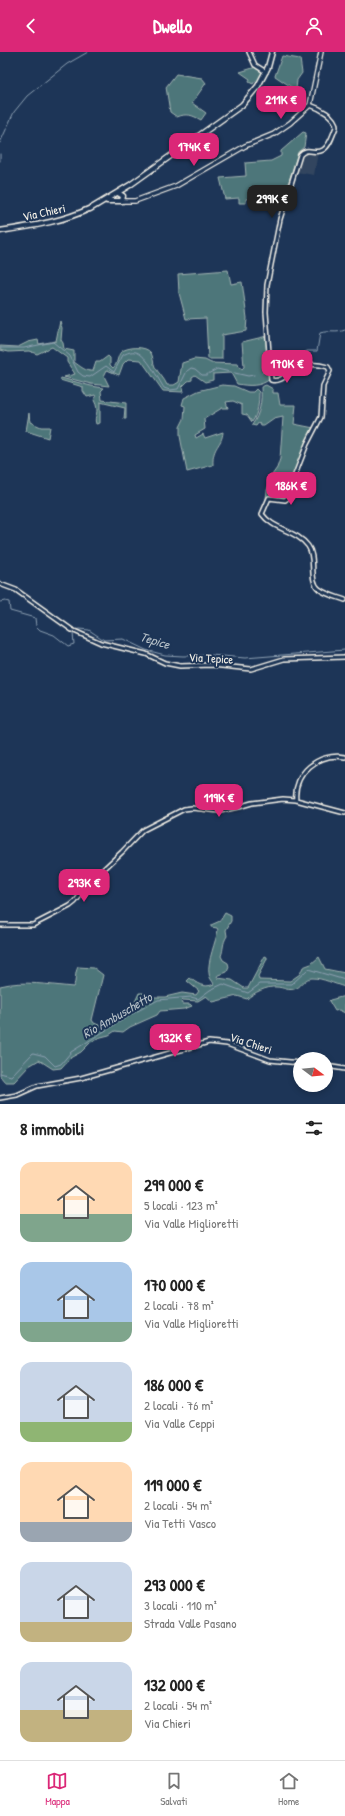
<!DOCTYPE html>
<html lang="it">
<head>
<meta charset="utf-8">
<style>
	body { margin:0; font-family:"Patrick Hand",sans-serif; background:#f2f2f2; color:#222; height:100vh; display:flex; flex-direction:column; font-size:15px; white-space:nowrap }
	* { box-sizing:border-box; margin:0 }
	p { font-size:13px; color:#767676 }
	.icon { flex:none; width:22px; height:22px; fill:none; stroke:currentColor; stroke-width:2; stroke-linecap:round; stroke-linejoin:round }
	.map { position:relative; height:1052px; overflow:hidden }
	.drawer { display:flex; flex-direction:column; background:#fff; flex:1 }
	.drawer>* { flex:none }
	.needle { width:26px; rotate:106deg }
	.buttons { position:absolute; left:293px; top:1000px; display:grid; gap:8px }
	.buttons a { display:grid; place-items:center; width:40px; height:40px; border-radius:50%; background:#fff; box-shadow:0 2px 6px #0003; font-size:20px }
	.price { position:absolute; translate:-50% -34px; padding:0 9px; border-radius:8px; background:#db2777; color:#fff; font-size:13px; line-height:26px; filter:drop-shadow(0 1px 2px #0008) }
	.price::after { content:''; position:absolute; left:50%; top:24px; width:12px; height:9px; margin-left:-6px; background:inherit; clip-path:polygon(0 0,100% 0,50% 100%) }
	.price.active { background:#222; color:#fff }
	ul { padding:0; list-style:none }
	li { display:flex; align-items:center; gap:12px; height:100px; padding:0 20px }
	li span { display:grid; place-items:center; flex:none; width:112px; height:80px; border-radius:12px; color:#555 }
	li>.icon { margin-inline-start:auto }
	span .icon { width:48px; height:48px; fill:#fffc; stroke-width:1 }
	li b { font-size:17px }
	h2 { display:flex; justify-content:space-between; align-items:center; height:48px; padding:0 20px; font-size:17px }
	header { display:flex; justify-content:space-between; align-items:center; height:52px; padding:0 20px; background:#db2777; color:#fff; font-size:18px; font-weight:800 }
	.menu { display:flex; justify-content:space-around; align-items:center; height:56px; border-top:1px solid #e0e0e0; background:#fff; font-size:11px; color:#767676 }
	.menu a { display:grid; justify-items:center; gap:2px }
	.menu .active { color:#db2777 }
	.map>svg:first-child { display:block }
</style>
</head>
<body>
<header><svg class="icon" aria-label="back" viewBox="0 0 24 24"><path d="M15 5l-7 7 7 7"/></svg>Dwello<svg class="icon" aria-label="person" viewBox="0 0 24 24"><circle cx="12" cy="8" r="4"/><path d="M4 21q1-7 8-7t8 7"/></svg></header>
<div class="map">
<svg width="345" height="1052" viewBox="0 0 345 1052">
	<rect width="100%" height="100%" fill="#1d3557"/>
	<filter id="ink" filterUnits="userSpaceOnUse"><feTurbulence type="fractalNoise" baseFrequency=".025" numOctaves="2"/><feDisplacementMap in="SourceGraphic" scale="8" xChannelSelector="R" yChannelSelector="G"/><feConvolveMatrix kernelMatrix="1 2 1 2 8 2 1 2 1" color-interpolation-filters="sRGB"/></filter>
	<g filter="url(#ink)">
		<!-- built -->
		<path fill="#33455e" d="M306,100H318L314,123L296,120L302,103Z"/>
		<!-- green -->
		<path fill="#4e767a" stroke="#a1b4b1" d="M282,4L300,7L302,21L297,28L296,38L275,24Z
			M256,15L263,20L257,30L255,29L253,32L249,30L250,27L240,20Z
			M176,22L202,26L206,31L192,51L206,61L201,68C192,63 187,61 177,65L170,60L166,35Z
			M303,80L306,81L304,95L298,100L282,152L273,153V150H268L266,136L256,138L246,147V151H239V146L225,147L220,126L246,124L245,111L271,109L281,104V99Z
			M228,218L231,232L242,230L247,266L246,279L222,283V307H208L206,266L186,267L179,241L178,222Z
			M60,269L62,276L61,288L63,291L64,297L74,299V310C80,314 86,320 93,319L96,310H100L108,304L110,306V313L113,316C118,312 117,304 121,300C126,295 146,293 151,301C153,304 153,311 155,315C159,322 164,326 167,333H174L179,330L182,311L194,307L205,308L211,311L238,312L239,315L242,317L244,315L242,290L267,284L270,327C260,335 249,334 237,332L231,321L213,322V328L205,330L195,323L192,325V328L188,329L182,335L183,340L163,339L141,308L128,307L123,312L119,323L107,318L104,324L109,334L91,332L64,325L75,322L67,310V306L52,295L37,302L29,299L9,300L0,298V294L18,295L28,290L38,288L39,292L56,289Z
			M61,326L91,334L104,336L101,339L102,348L126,351V367H124L125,356L100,350V371L96,372C93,363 101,362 94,348L96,345L95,343L87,345L83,339V335L60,328Z
			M222,333L234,334L248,340H253L256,337L259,340C259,350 258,362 252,370L247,363L242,362V353L233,349L226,350L228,356H222L204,367L205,377L195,383L196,386L203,382L205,386L223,380C222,394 212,394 213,413L187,420L180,384V375L184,367L185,354L182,353L184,346L198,339Z
			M266,333L273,337V341H278L280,353H296L294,372L314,376L286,446C279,445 272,442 266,447L267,438L272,423L277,416L280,407L283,365L274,367L264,374H261L259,370L256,374L252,373C260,362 262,349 261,335Z
			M29,361L30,370L41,375H50L48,386L26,379Z
			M225,861L231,864V869L226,878L227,884C222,892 224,896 221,904L223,908L228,911L229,915L227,920L217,924L218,926L232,928L244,936H248L265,904L267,905V907L258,924L259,928L290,929L300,922L303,915L311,912L319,905L325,917L345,921V935C334,932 323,926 312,926C305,926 302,933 297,936C288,940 284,935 276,935C267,934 253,941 247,947L237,944L213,950L206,944L198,949L183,948L181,950L182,952H190L192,954L184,957L160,959L157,963L130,975L123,980L115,979L109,983L101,985L91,990L81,1000L70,1006L61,1016L53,1017L39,1008L29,1014L14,1030H5L0,1024V934C24,928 49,933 73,935C77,929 74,922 78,915L94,916L103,923L92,968L94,971L101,974L134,952L139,941H143L151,945H165L182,941L196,943L199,939L187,929L190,926C196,931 204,937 214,932C212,928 209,926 209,921C207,910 216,889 218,878L217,876L211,875V873L220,869Z
			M345,944V961L339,958L335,959L329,949L330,948Z"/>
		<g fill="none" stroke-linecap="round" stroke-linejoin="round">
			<!-- stream -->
			<path stroke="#8ea1b3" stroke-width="1" d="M0,91L14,60L27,44L67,12L88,0
				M0,102V109
				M0,296H24L53,290L70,304L78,320L83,324L90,325L106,314L114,320L123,303C127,301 131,299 136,300C147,303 158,327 164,336L170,338L178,337L187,319L191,316L195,317L202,323H206L217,317L248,324L254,323
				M271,312L276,306L290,310L307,299H317L320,281C330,278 336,282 345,278
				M262,321L269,314
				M0,550L5,549L9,550L10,559L35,566L36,574L40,578L54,583L68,594L74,592L73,581
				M75,578L79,577L89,578L104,588L123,587L146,598L165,603L183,604L211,603L245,606L345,598
				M0,1021L11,1024L33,1001L45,1004L55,1014L61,1012L71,1000L132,962L158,948L191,945L198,947L210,938L223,932L248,941L260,932H292L308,917L345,928"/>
			<defs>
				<path id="tertiary" d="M249,0L255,13L266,20
					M310,53C319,56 336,64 336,75C333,82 330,94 323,98C315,103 307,94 300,103L280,167L267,233L266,260L271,328C282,331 288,320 296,316C305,311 319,312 328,315L330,319L323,334L321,365L307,392L293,428L289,445L285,448L269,446L262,462C273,478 296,478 308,494C317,506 308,528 319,537C327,543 337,545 345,548
					M0,532L16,538L72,578L101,591L146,602L165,611L180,614L212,613L251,617L284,607L345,605
					M296,748C293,721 319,700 345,705
					M0,873H33L70,854L75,850L91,829L122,800L143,778L184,757L192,756L220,759L238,755L252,751L283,747L296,748L345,761
					M326,1014L345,1017
					M0,1046L17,1043L37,1034L81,1026L209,990L227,992L270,1008L300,1011"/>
				<path id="secondary" d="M122,149H135L176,134L245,94L274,82L290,71L310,53L321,0"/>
				<path id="primary" d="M107,149H122L123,144L118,141
					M90,157L130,133L242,53L258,34L268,15L272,0
					M0,179C32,174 62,170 91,156"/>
			</defs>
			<!-- tertiary casing -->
			<use href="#tertiary" stroke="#f4f1e8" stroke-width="6"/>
			<!-- secondary casing -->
			<use href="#secondary" stroke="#f4f1e8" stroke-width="6"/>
			<!-- primary casing -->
			<use href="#primary" stroke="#f4f1e8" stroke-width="7"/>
			<!-- tertiary -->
			<use href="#tertiary" stroke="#1d3557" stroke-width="3"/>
			<!-- secondary -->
			<use href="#secondary" stroke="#1d3557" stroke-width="3.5"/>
			<!-- primary -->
			<use href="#primary" stroke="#1d3557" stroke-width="4"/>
		</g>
	</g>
	<g text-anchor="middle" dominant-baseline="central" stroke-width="4" stroke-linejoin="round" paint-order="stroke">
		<!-- street labels -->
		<g font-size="12" fill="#f4f1e8" stroke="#1d3557">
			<text transform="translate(44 160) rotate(-12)">Via Chieri</text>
			<text transform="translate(211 606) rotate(3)">Via Tepice</text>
			<text transform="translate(251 991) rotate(18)">Via Chieri</text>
		</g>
		<!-- water labels -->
		<g font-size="13" font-style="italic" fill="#b8c2c9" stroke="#1d3557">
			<text transform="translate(155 588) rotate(17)">Tepice</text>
			<text transform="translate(117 963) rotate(-30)">Rio Ambuschetto</text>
		</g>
	</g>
</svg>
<div class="buttons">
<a><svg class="needle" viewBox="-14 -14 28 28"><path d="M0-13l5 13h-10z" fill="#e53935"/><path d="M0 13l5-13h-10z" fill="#767676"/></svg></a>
</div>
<b class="price" style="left:281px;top:68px">211K €</b>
<b class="price" style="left:194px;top:115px">174K €</b>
<b class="price active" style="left:272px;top:167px">299K €</b>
<b class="price" style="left:287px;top:332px">170K €</b>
<b class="price" style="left:291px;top:454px">186K €</b>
<b class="price" style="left:219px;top:766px">119K €</b>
<b class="price" style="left:84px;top:851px">293K €</b>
<b class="price" style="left:175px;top:1006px">132K €</b>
</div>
<section class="drawer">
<h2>8 immobili<svg class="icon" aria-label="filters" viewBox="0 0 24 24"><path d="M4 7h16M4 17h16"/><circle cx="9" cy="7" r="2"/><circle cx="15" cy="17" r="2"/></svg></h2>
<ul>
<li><span style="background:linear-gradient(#ffd9b3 65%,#7fa58c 0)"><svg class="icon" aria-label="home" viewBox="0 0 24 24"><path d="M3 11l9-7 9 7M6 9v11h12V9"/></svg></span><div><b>299 000 €</b><p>5 locali · 123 m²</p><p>Via Valle Miglioretti</p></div></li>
<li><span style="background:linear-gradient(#a9c7e8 75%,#7fa58c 0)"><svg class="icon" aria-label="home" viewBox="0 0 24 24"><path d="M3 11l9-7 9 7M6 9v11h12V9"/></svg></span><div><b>170 000 €</b><p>2 locali · 78 m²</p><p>Via Valle Miglioretti</p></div></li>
<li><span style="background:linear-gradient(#c9d6e8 75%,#8fb573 0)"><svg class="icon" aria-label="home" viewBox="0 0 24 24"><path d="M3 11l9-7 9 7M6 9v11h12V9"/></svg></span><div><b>186 000 €</b><p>2 locali · 76 m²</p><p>Via Valle Ceppi</p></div></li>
<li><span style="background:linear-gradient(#ffd9b3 75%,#9aa5b1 0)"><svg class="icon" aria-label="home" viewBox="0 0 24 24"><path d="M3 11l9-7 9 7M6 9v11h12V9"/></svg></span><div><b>119 000 €</b><p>2 locali · 54 m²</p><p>Via Tetti Vasco</p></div></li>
<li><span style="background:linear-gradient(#c9d6e8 75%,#c2b280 0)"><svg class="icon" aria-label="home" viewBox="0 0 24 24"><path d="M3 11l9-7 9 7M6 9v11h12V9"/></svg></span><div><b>293 000 €</b><p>3 locali · 110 m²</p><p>Strada Valle Pasano</p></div></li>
<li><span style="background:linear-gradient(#c9d6e8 60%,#c2b280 0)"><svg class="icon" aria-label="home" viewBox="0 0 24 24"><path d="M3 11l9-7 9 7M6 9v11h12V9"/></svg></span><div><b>132 000 €</b><p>2 locali · 54 m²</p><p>Via Chieri</p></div></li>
</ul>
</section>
<nav class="menu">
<a class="active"><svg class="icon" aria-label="map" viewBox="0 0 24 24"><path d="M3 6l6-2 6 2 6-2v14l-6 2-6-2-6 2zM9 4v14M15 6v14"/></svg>Mappa</a>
<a><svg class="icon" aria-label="saved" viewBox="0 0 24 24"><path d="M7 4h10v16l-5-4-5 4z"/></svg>Salvati</a>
<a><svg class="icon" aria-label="home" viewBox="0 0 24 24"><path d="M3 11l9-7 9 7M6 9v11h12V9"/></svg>Home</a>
</nav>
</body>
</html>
